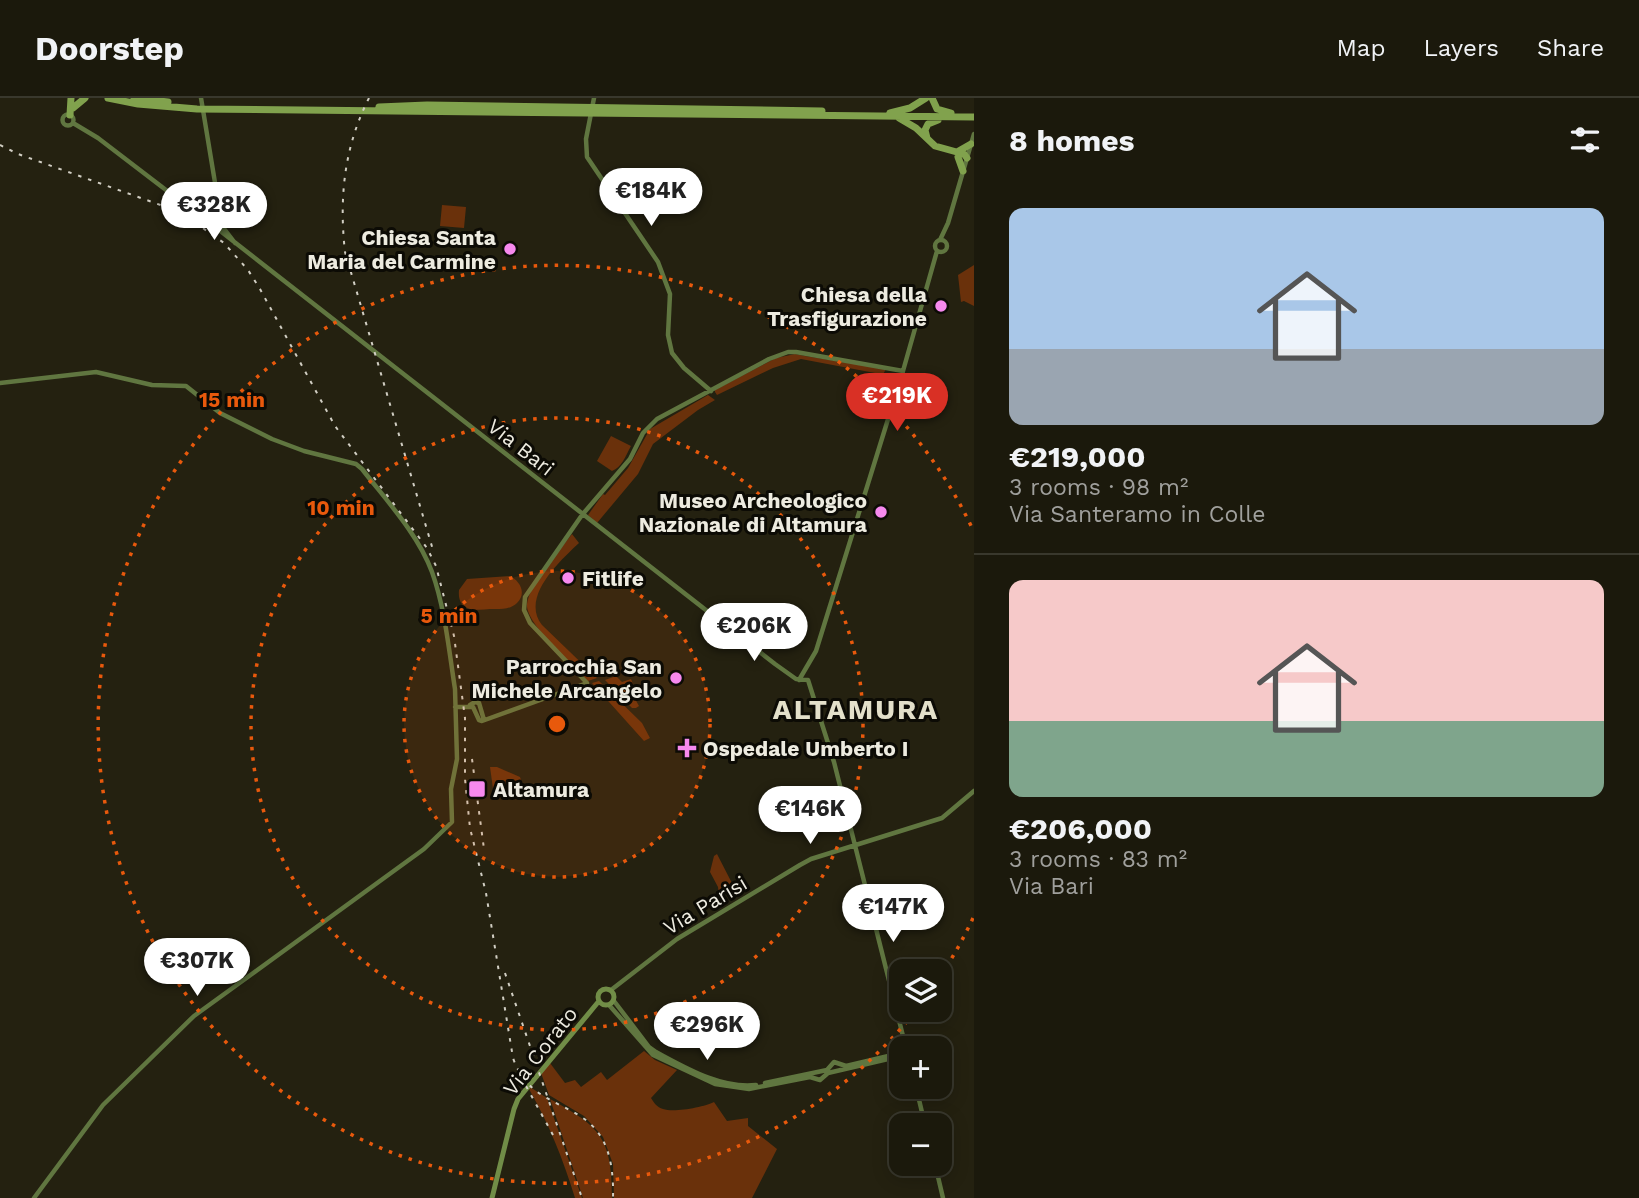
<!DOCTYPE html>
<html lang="en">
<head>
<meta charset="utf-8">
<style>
	body { margin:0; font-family:"Work Sans",sans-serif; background:#28261a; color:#f1f3f6; height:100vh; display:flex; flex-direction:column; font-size:26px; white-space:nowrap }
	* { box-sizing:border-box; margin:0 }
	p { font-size:23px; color:#a0a09d }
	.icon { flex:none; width:38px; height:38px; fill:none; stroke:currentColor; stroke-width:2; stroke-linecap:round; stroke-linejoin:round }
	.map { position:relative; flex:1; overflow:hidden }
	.details { display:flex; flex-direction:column; background:#1b190c; width:665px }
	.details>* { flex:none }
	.buttons { position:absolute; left:889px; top:861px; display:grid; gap:14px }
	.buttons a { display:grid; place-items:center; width:63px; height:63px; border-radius:14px; background:#1b190c; box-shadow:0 4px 18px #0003,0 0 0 2px #39382d; font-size:35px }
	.price { position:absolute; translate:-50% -60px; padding:0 16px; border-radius:24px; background:#fff; color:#222; font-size:23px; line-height:46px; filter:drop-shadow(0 2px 4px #0008) }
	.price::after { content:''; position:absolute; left:50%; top:42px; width:21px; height:16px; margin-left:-10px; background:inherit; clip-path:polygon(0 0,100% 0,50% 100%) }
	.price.on { background:#d93025; color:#fff }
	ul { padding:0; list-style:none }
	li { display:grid; align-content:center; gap:14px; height:371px; padding:0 35px }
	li+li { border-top:2px solid #39382d }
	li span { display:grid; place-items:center; height:217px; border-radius:14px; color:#555 }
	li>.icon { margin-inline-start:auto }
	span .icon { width:126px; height:126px; fill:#fffc; stroke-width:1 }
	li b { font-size:30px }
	h2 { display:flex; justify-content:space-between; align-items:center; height:84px; padding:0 35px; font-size:30px }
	header { display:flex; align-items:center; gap:42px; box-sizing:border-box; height:98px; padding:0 35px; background:#1b190c; border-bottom:2px solid #39382d }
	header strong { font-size:33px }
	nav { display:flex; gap:38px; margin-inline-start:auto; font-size:24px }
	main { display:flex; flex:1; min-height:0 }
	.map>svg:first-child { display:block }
</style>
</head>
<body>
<header>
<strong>Doorstep</strong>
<nav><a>Map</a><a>Layers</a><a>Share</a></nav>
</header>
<main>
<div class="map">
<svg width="974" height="1100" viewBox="0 0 974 1100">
	<rect width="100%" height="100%" fill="#242110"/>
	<!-- green -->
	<path fill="#6a310b" d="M442,107L466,109L464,130L440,128Z
		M974,167V208L964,203L961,204L958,177Z
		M795,256L805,258L886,271L881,280L876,279L875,275L801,261L773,270L717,297L715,294V292L776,260Z
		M708,297L715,302L698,312L653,346L638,376L597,425L588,417L603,396L605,397L628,370L650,331Z
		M611,338L631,348C625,359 622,369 612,373L597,363Z
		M572,436L579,445C560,463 520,499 542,527L597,580L588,583C574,568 525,525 527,506C530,485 559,453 572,436Z
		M510,478C520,483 527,495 517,505C510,512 499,511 490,511C474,513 457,513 459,492L467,481Z
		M616,578L622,584L631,581L633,586L628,588L639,608L636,610H632L605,582Z
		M599,583L642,625L650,640L644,643L592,585Z
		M490,669H497L520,679L523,688L494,698Z
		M717,756L735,791L719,798L718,789L710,774L714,758Z
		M644,953L655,962L677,972L651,1000C654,1005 657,1009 663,1011C674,1015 704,1009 714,1004L727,1023L748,1020V1028L777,1051L752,1100H614L613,1066L603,1039L584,1018L549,997L541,975L550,965L565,985L575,982L581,989L601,974L607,982Z
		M530,989L547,1000L582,1100H575C563,1061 549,1026 529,991Z
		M550,1001C601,1029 612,1040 612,1100H583Z"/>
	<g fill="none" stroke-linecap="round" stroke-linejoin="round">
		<!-- secondary -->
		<path stroke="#607640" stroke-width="4.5" d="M201,0L222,127
			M594,0L586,41L587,59L658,164L670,196L668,237L672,255L684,270L711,293
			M62.5 22a5.5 5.5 0 1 1 11 0a5.5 5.5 0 1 1-11 0Z
			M73,25L98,40L217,131
			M219,126L222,128L220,132L217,130Z
			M222,128L235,145
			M219,132L775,566L796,581L808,582L834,664L906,950
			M940,142L948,125L974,36
			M935 148a6 6 0 1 1 12 0a6 6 0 1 1-12 0Z
			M0,285L96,274L152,287L186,288L220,315L272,341L304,353L356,366L362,371C386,402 418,436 432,474C445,510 449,553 455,591
			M799,582L816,553L903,273L937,153
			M470,607L475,604L479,605L484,622
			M455,609H473L479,622L482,623L587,585L530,525L524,512L525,499L582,417L630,361L643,335L657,321L769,261L788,254H796L903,273
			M611,892L677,841L800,767L811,761L942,720L974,693
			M614,903L649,949L656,954C686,970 721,991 756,987
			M609,907L653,957L715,986L749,991L810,979L820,982L828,975L901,958
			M765,985L827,972L834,964L846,968L901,955
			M916,989L925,1027
			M935,1066L943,1100
			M34,1100L103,1007L194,918L424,751L452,724L451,691L457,661L455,591"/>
		<!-- primary -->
		<path stroke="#718d47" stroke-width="5" d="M598 899a8 8 0 1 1 16 0a8 8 0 1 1-16 0Z
			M492,1100L514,1011L518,1001L599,903"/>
		<!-- highway -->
		<path stroke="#81a24d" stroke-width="7" d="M108,0L138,6L197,11L974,19
			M134,0L168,4
			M932,0L937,11L951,15
			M379,9L427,7L822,13
			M73,10L85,0
			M890,15L910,10L926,0
			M70,17L71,0
			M899,20L916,30L935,48L964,56L967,60
			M927,40L925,32L928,26L938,22
			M957,54L971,46
			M958,59L963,73"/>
		<!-- rail -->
		<path stroke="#d1cec3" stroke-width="2" stroke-dasharray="3.5 7" stroke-linecap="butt" d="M369,0C344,49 339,100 345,154L433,452
			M0,47L18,56L180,114L224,145L248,172L260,191L335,328L427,450L436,468L454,538L465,620V681L470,730L486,795L513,960C537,1029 616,988 613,1100
			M472,661L484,751
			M505,875L582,1100
			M526,988L553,1037"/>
	</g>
	<!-- distance rings -->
	<circle cx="557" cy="626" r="153" fill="#e8590c" fill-opacity=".12"/>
	<g fill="none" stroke="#e8590c" stroke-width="3.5" stroke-dasharray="3.5 7">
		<circle cx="557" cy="626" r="153"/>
		<circle cx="557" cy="626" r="306"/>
		<path d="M973 820A459 459 0 0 1 940 879M914 915A459 459 0 1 1 973 432"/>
	</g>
	<!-- markers -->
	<g fill="#f689ee" stroke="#0c0b05" stroke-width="2.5">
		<circle cx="510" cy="151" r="7"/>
		<circle cx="941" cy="208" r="7"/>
		<circle cx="881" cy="414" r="7"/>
		<circle cx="568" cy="480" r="7"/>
		<circle cx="676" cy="580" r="7"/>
		<path d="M683.5 639.5h7v7h7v7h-7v7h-7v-7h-7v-7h7z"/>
		<rect x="468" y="682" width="18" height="18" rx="3.5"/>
	</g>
	<g text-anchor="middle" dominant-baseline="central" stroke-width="6" stroke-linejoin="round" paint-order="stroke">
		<!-- poi labels -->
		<g font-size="21" font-weight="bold" fill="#edebe0" stroke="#0c0b05" text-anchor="end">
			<text x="496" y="139">Chiesa Santa<tspan x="496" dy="24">Maria del Carmine</tspan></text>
			<text x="927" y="196">Chiesa della<tspan x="927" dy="24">Trasfigurazione</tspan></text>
			<text x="867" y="402">Museo Archeologico<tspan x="867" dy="24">Nazionale di Altamura</tspan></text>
			<text x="582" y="480" text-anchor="start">Fitlife</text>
			<text x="662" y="568">Parrocchia San<tspan x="662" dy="24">Michele Arcangelo</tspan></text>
			<text x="703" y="650" text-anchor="start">Ospedale Umberto I</text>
			<text x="493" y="691" text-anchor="start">Altamura</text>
		</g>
		<!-- street labels -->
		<g font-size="21" fill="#edebe0" stroke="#0c0b05">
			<text transform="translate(521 349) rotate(38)">Via Bari</text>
			<text transform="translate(705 807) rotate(-31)">Via Parisi</text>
			<text transform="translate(540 953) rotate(-52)">Via Corato</text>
		</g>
		<!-- district labels -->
		<g font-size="28" font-weight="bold" letter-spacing="2" fill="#e3e0ca" stroke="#0c0b05">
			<text x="856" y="611">ALTAMURA</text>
		</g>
	</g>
	<circle cx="557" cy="626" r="10" fill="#e8590c" stroke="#0c0b05" stroke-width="3.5"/>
	<g font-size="21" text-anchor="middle" font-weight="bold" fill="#e8590c" stroke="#0c0b05" stroke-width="6" stroke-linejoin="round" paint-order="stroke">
		<text x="232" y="309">15 min</text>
		<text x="341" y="417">10 min</text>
		<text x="449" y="525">5 min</text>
	</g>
</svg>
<div class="buttons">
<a><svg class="icon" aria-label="layers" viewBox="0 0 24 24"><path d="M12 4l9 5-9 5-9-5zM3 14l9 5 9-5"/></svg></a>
<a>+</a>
<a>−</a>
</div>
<b class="price" style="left:651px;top:130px">€184K</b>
<b class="price" style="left:214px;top:144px">€328K</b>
<b class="price on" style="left:897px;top:335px">€219K</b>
<b class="price" style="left:754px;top:565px">€206K</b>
<b class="price" style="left:810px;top:748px">€146K</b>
<b class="price" style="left:893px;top:846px">€147K</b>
<b class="price" style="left:197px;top:900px">€307K</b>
<b class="price" style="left:707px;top:964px">€296K</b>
</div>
<section class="details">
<h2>8 homes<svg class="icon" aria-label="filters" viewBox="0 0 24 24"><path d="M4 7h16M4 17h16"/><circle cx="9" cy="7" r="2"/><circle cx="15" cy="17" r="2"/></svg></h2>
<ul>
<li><span style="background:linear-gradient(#a9c7e8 65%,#9aa5b1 0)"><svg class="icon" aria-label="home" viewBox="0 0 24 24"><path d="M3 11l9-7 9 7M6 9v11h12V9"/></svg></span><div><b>€219,000</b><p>3 rooms · 98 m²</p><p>Via Santeramo in Colle</p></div></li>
<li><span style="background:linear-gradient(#f6c9c9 65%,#7fa58c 0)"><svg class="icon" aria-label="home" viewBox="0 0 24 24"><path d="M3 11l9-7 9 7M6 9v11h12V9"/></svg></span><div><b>€206,000</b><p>3 rooms · 83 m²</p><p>Via Bari</p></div></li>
</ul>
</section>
</main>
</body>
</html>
